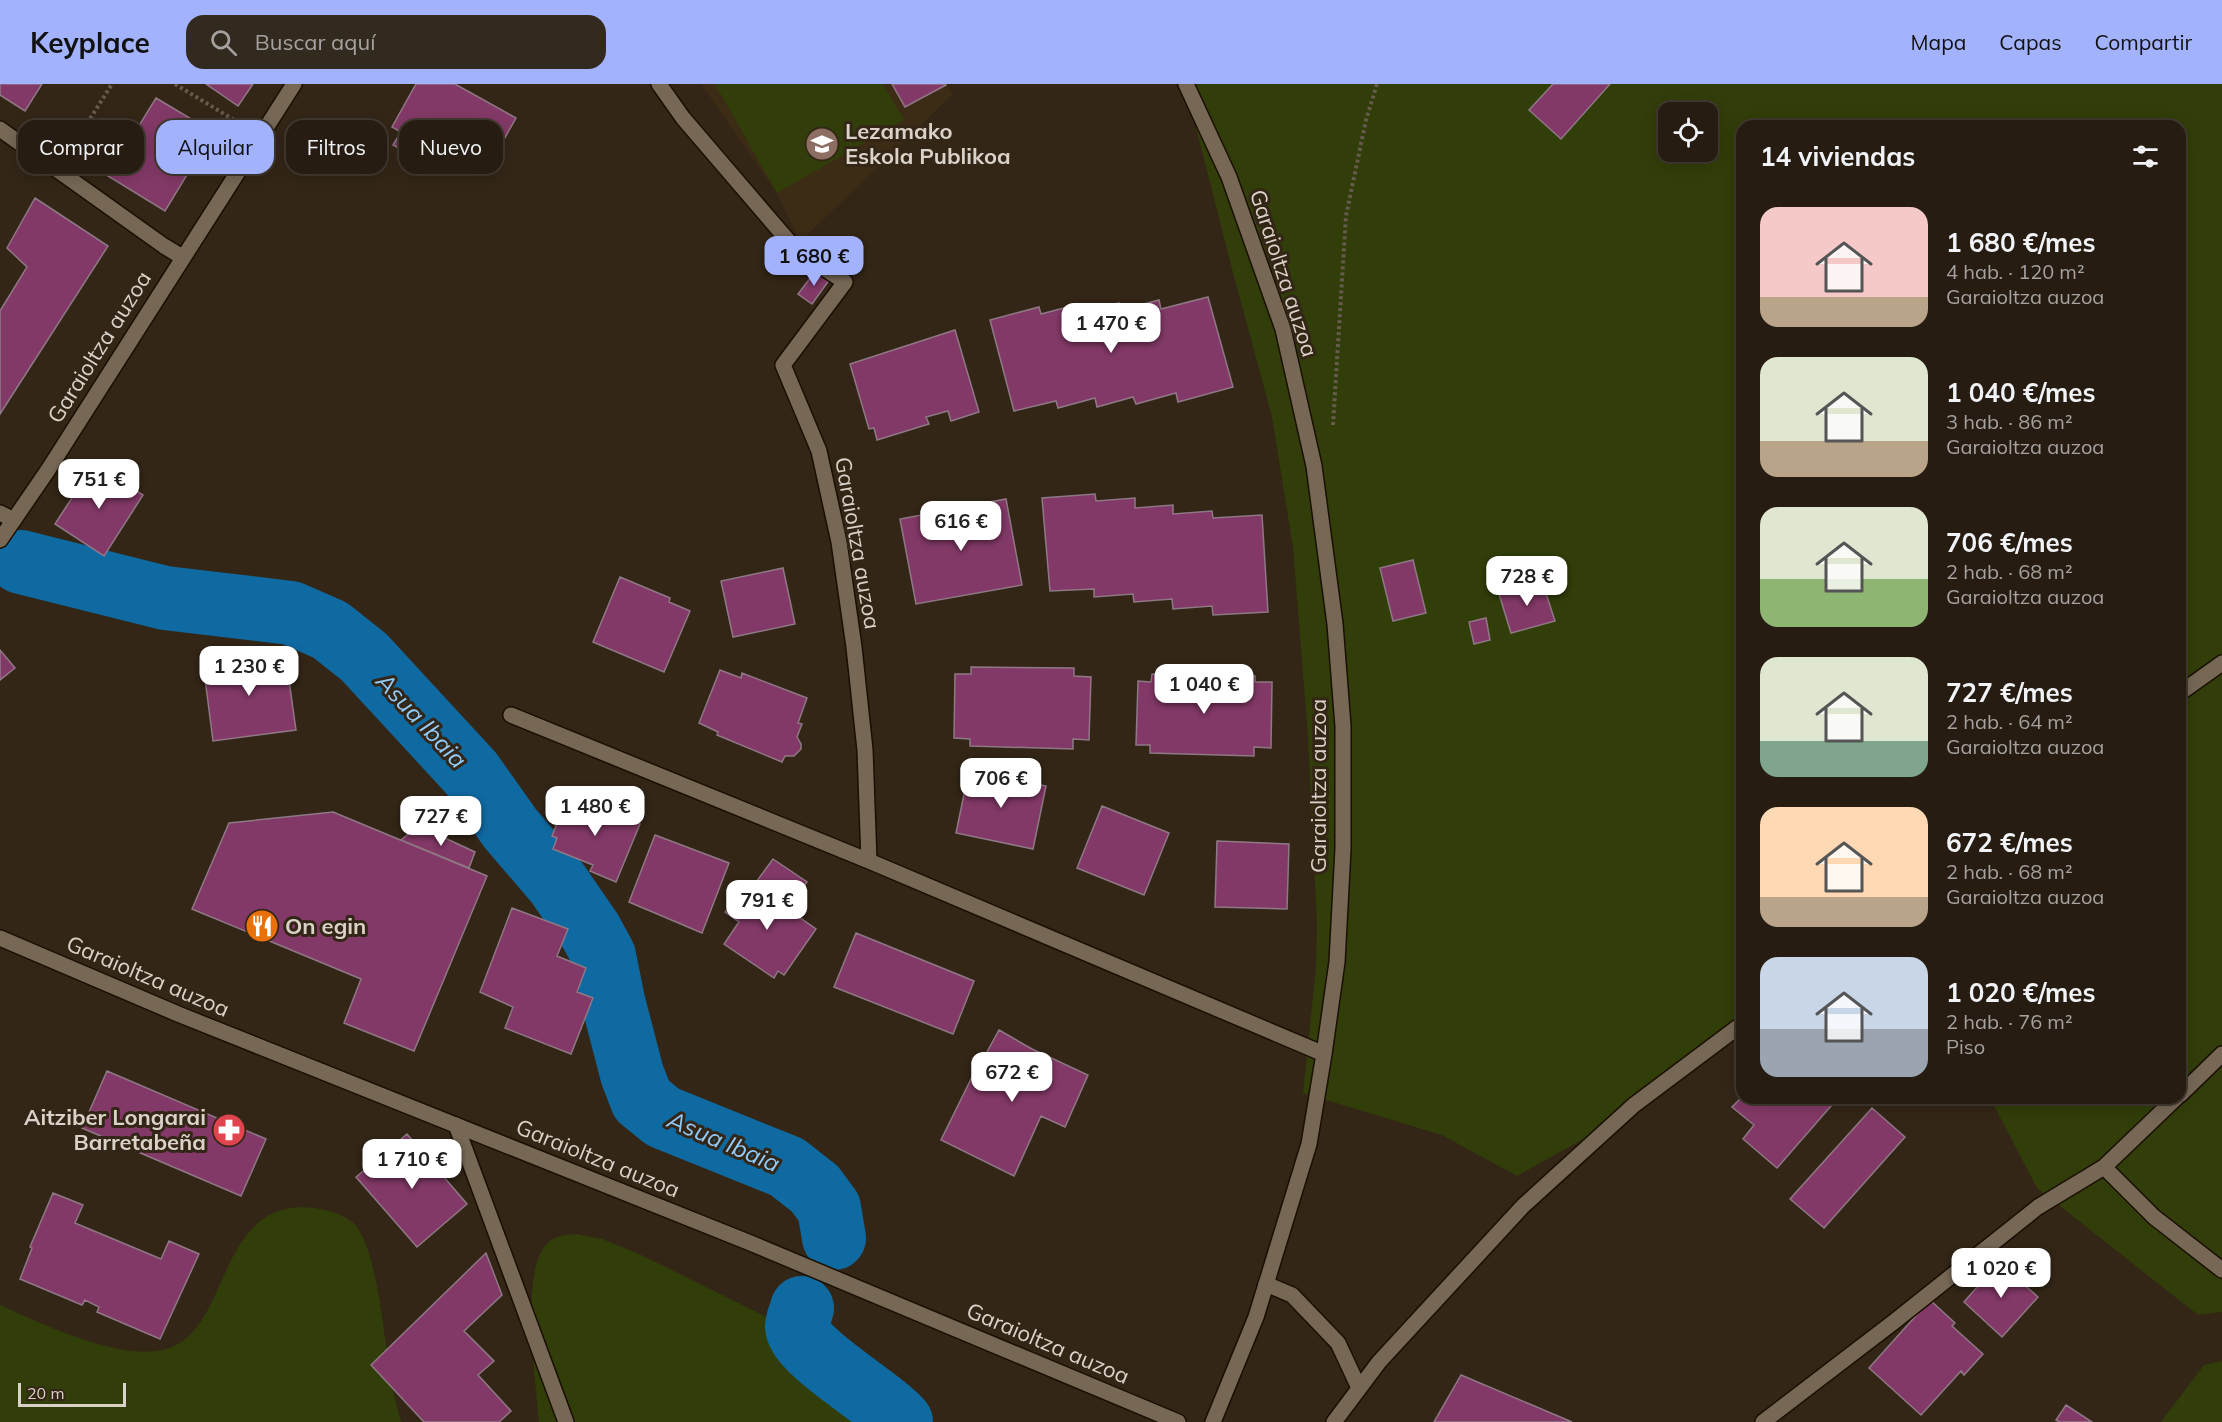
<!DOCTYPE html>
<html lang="es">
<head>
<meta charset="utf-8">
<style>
	body { margin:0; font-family:Mulish,sans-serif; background:#32291f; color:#f1f3f6; height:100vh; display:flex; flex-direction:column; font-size:22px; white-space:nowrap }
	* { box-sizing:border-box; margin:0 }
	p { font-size:20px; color:#a4a19f }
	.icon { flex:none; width:33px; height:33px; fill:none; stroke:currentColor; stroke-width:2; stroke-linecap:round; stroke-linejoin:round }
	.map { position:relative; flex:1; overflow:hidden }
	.side { position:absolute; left:1736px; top:36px; width:450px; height:984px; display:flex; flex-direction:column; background:#261c11; border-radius:18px; box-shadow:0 3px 15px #0003,0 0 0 2px #423a31 }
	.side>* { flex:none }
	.top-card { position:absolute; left:18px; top:36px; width:570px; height:54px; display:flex; gap:12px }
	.tools { position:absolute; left:1658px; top:18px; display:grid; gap:12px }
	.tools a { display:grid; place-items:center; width:60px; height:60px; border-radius:12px; background:#261c11; box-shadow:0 3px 15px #0003,0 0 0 2px #423a31; font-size:30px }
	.scale { position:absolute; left:18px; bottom:15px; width:108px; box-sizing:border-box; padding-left:6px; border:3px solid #dad2c8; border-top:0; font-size:16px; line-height:21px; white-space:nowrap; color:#dad2c8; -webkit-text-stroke:4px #332617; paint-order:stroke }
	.price { position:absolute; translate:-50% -51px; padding:0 14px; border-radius:12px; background:#fff; color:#222; font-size:20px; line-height:39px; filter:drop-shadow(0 2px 3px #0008) }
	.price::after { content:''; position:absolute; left:50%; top:36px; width:18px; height:14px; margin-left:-9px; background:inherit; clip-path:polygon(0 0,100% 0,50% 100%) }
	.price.selected { background:#a3b2fd; color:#111 }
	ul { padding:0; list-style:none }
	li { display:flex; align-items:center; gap:18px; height:150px; padding:0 24px }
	li span { display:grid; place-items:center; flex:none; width:168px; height:120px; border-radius:18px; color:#555 }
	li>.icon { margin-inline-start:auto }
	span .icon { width:72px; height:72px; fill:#fffc; stroke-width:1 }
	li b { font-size:26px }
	h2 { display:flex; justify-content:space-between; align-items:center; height:72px; padding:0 24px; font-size:26px }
	.chip { padding:0 21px; border-radius:18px; background:#261c11; box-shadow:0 3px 15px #0003,0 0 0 2px #423a31; font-size:21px; line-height:54px }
	.chip.selected { background:#a3b2fd; color:#111 }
	header { display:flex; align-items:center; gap:36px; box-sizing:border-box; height:84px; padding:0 30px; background:#a3b2fd; color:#111 }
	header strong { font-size:28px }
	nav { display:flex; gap:33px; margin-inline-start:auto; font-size:21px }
	.search { width:420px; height:54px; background:#32291f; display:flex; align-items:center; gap:15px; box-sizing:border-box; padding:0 21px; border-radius:18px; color:#a4a19f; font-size:22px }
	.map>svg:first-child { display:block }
</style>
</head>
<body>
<header>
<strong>Keyplace</strong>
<div class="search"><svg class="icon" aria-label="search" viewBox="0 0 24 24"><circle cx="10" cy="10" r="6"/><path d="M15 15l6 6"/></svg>Buscar aquí</div>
<nav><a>Mapa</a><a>Capas</a><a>Compartir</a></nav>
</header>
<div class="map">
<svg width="2222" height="1338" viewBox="0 0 2222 1338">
	<rect width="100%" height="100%" fill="#332617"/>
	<!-- built -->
	<path fill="#3c2b15" d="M701,0H946L953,10L800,158L777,109Z"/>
	<!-- green -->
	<path fill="#313e09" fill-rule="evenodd" d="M715,0H883L904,36L777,109Z
		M1185,0H2222V1228L2198,1231L2037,1104L1990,1014H2180V42H1742L1741,939L1621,1034L1517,1092L1442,1051L1303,1009L1316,884L1317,839L1308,652L1293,463L1272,333L1231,181ZM1668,28H1707V68H1668Z
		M300,1123C318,1124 337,1126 352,1138C378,1158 385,1267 392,1302C394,1314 398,1326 401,1338H0V1221C42,1240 111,1273 157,1267C231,1258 212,1127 300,1123Z
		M575,1150L602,1155L639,1170L789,1244C793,1273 868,1320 893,1338H539C536,1299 520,1189 546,1161C553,1152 565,1151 575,1150Z
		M2222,1277V1338H2161L2204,1281Z"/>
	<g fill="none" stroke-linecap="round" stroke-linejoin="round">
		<!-- river -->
		<path stroke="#0f6aa2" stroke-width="64" d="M21,478L165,514L291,529L330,546L364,573L471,689L510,744L558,800L591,848L604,872L613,917L632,990L642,1016L663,1033L787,1083L815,1105L829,1124L834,1154
			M802,1224C801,1229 797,1237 797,1243C799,1268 882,1315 901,1338"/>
	</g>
	<!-- building -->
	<path fill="#833967" stroke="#8f7885" stroke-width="1.5" d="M0,0H42L25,27L0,11Z
		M206,0H253L238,22Z
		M416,0H455L516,34L498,66L477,55L461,85L419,61L410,70L393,61L401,48L392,43Z
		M892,0H946V1L905,23Z
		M1553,0H1610L1561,55L1529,26Z
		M156,14L213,48L165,127L108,92Z
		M35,114L108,162L0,330V227L27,183L7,164Z
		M817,185L830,195L812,220L798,210Z
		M1208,213L1233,303L1178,318L1176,309L1136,320L1133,313L1097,323L1095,314L1058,324L1056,317L1014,327L990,236L1039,223L1041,230L1079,220L1081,229L1119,219L1121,226L1159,216L1161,225Z
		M955,246L979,328L951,337L948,327L926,333L929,340L877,356L874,344L869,345L850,280Z
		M94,380L143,411L104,472L55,440Z
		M1095,410L1096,417L1135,414V424L1173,421V430L1212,427L1213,434L1262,431L1268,528L1213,531L1212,522L1173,525L1172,515L1134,518L1133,510L1094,513V505L1050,507L1042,414Z
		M1006,415L1022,501L916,520L900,435Z
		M1413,476L1426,529L1393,537L1380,484Z
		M783,484L795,540L733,553L721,497Z
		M620,493L670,514L669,518L690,527L664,588L593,558Z
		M1542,497L1555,537L1511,549L1499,510Z
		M1486,534L1490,556L1474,560L1469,538Z
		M0,566L15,584L0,596Z
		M285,568L296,646L213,657L203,579Z
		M971,583L1074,584V592L1091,593L1089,656L1073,655V665L970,662V655L954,654L955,590H971Z
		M720,586L741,594L742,589L807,614L798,639L802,640L797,653L801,660V665L794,672H785L782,678L717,651L718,648L699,639Z
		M1152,590L1255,592V598H1272L1271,664L1254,663V672L1150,669V661H1136L1138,597L1151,598Z
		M969,686L1046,702L1033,765L956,749Z
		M568,711L640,740L616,798L590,787L593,781L553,765L557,754L552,752Z
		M1102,722L1169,749L1144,811L1077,784Z
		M333,728L487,792L414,967L344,939L361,895L192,825L229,739Z
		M413,746L420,749L432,748L475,768L469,784L401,756Z
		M655,751L729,779L702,849L629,818Z
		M1217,757L1289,760L1287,825L1215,823Z
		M773,775L807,798L788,825L754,801Z
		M749,798L816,845L784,891L778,887L774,894L724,860L739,838L725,828Z
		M512,824L568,845L557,872L586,884L577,908L593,914L571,970L505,944L513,923L480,908Z
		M856,849L974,897L953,950L834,903Z
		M999,946L1032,965L1088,991L1065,1043L1041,1032L1014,1092L941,1056L974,989L975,990Z
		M107,987L266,1055L241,1112L82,1044Z
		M1742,1013V1014H1838L1777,1084L1743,1055L1754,1041L1732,1023Z
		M1872,1024L1905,1053L1824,1144L1790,1115Z
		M407,1050L467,1120L417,1163L356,1093Z
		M53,1109L83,1121L75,1139L161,1175L169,1157L199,1170L160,1255L97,1228L99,1223L85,1216L82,1221L20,1195L32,1164L30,1163Z
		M486,1169L502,1211L464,1247L494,1277L478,1291L511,1327L499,1338H424L371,1281Z
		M1999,1178L2038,1213L2002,1253L1964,1218Z
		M1930,1216L1955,1239L1952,1242L1983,1270L1964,1291L1961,1287L1921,1331L1869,1284Z
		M1461,1291L1572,1338H1434Z
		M2066,1321L2092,1338H2060L2056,1336Z"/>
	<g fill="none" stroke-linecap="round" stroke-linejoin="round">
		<defs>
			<path id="lane" d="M2180,609L2222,579
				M2180,1011L2222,970
				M2104,1083L2154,1133L2222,1186
				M1266,1200L1292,1211L1338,1259L1359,1304
				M1334,1338L1379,1278L1523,1122L1634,1021L1742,940
				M1763,1338L1895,1237L2038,1123L2104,1083L2176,1014"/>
			<path id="street" d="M659,0L683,34L797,167L845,198L783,281L819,367L839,458L854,563L865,666L869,777
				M1186,0L1229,93L1283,245L1314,382L1335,540L1343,642V765L1337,878L1324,970L1309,1060L1256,1233L1213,1338
				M0,45L164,162L182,173
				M0,429L14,436
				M511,631L869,777L1324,970
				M456,1041L566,1338"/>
			<path id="secondary" d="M0,456L48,386L294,0
				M0,854L178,930L748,1158L1178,1338"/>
		</defs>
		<!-- lane casing -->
		<use href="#lane" stroke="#1b0f02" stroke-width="18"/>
		<!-- street casing -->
		<use href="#street" stroke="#1b0f02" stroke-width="18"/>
		<!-- secondary casing -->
		<use href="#secondary" stroke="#1b0f02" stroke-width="18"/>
		<!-- path -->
		<path stroke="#675b4e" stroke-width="4" stroke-dasharray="3 3" stroke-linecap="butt" d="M175,0L239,39
			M71,65L112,0
			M1333,341L1346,132L1366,36L1377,0"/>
		<!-- lane -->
		<use href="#lane" stroke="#776856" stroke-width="15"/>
		<!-- street -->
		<use href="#street" stroke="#776856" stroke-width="15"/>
		<!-- secondary -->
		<use href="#secondary" stroke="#776856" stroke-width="15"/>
	</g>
	<!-- icons -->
	<defs>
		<symbol id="school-disc" viewBox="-11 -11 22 22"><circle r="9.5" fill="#8d6e63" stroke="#332617"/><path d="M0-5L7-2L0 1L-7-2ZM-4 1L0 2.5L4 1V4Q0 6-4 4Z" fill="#fff"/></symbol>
		<symbol id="restaurant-disc" viewBox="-11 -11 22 22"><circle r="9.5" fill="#e8710a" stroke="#332617"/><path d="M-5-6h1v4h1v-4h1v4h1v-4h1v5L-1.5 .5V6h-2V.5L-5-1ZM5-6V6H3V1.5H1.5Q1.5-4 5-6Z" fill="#fff"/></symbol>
		<symbol id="pharmacy-disc" viewBox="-11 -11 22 22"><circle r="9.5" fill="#e0444e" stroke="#332617"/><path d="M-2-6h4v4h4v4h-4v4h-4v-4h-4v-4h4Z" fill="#fff"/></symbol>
	</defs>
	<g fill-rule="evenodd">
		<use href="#school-disc" x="803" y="41" width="38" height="38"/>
		<use href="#restaurant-disc" x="243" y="823" width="38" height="38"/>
		<use href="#pharmacy-disc" x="210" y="1027" width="38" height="38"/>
	</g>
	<g text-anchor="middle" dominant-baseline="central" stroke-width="6" stroke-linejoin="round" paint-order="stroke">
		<!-- poi labels -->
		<g font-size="22" font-weight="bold" fill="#dad2c8" stroke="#332617" text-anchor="start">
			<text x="845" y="47">Lezamako<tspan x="845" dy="25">Eskola Publikoa</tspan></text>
			<text x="285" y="842">On egin</text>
			<text x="206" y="1033" text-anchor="end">Aitziber Longarai<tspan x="206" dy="25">Barretabeña</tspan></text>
		</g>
		<!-- street labels -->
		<g font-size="22" fill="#dad2c8" stroke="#332617">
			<text transform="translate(1284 189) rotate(72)">Garaioltza auzoa</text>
			<text transform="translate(99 263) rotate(-58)">Garaioltza auzoa</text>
			<text transform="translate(858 459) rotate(80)">Garaioltza auzoa</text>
			<text transform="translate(1318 702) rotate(-90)">Garaioltza auzoa</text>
			<text transform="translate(148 892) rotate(23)">Garaioltza auzoa</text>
			<text transform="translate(598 1074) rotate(22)">Garaioltza auzoa</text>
			<text transform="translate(1048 1259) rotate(23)">Garaioltza auzoa</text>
		</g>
		<!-- water labels -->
		<g font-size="24" font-style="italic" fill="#91cbf9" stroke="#332617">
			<text transform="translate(422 636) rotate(47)">Asua Ibaia</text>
			<text transform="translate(724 1057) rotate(23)">Asua Ibaia</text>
		</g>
	</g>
</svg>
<div class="tools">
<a><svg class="icon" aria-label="locate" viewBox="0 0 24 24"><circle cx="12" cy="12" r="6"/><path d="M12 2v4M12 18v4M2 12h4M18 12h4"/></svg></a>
</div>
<div class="scale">20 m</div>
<b class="price selected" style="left:814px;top:203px">1 680 €</b>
<b class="price" style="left:1111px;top:270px">1 470 €</b>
<b class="price" style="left:99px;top:426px">751 €</b>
<b class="price" style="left:961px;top:468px">616 €</b>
<b class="price" style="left:1527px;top:523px">728 €</b>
<b class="price" style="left:249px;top:613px">1 230 €</b>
<b class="price" style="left:1204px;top:631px">1 040 €</b>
<b class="price" style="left:1001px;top:725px">706 €</b>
<b class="price" style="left:595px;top:753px">1 480 €</b>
<b class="price" style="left:441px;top:763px">727 €</b>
<b class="price" style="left:767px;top:847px">791 €</b>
<b class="price" style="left:1012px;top:1019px">672 €</b>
<b class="price" style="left:412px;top:1106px">1 710 €</b>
<b class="price" style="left:2001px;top:1215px">1 020 €</b>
<div class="top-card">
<a class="chip">Comprar</a>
<a class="chip selected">Alquilar</a>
<a class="chip">Filtros</a>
<a class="chip">Nuevo</a>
</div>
<section class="side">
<h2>14 viviendas<svg class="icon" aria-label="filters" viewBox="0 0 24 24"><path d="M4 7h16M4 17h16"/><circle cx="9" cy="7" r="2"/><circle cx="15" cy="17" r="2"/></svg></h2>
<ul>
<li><span style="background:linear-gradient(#f6c9c9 75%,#b9a48a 0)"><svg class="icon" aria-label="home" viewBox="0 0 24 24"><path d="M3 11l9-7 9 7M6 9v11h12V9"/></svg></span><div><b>1 680 €/mes</b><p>4 hab. · 120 m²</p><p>Garaioltza auzoa</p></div></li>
<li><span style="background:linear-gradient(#dfe7d0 70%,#b9a48a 0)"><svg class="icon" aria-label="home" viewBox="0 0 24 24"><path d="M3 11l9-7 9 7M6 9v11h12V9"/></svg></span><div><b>1 040 €/mes</b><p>3 hab. · 86 m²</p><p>Garaioltza auzoa</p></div></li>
<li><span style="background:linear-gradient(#dfe7d0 60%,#8fb573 0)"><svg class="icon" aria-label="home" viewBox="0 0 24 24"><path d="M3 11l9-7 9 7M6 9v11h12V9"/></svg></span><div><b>706 €/mes</b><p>2 hab. · 68 m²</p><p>Garaioltza auzoa</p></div></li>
<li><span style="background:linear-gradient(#dfe7d0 70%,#7fa58c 0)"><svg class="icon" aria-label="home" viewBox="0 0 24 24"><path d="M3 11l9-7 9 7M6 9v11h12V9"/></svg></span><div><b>727 €/mes</b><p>2 hab. · 64 m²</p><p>Garaioltza auzoa</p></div></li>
<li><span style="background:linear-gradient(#ffd9b3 75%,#b9a48a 0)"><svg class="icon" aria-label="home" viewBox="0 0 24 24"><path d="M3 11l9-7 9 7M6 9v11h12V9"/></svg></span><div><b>672 €/mes</b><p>2 hab. · 68 m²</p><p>Garaioltza auzoa</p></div></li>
<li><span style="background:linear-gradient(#c9d6e8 60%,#9aa5b1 0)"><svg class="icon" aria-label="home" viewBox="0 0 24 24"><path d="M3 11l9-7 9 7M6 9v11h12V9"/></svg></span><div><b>1 020 €/mes</b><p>2 hab. · 76 m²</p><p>Piso</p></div></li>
</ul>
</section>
</div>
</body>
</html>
